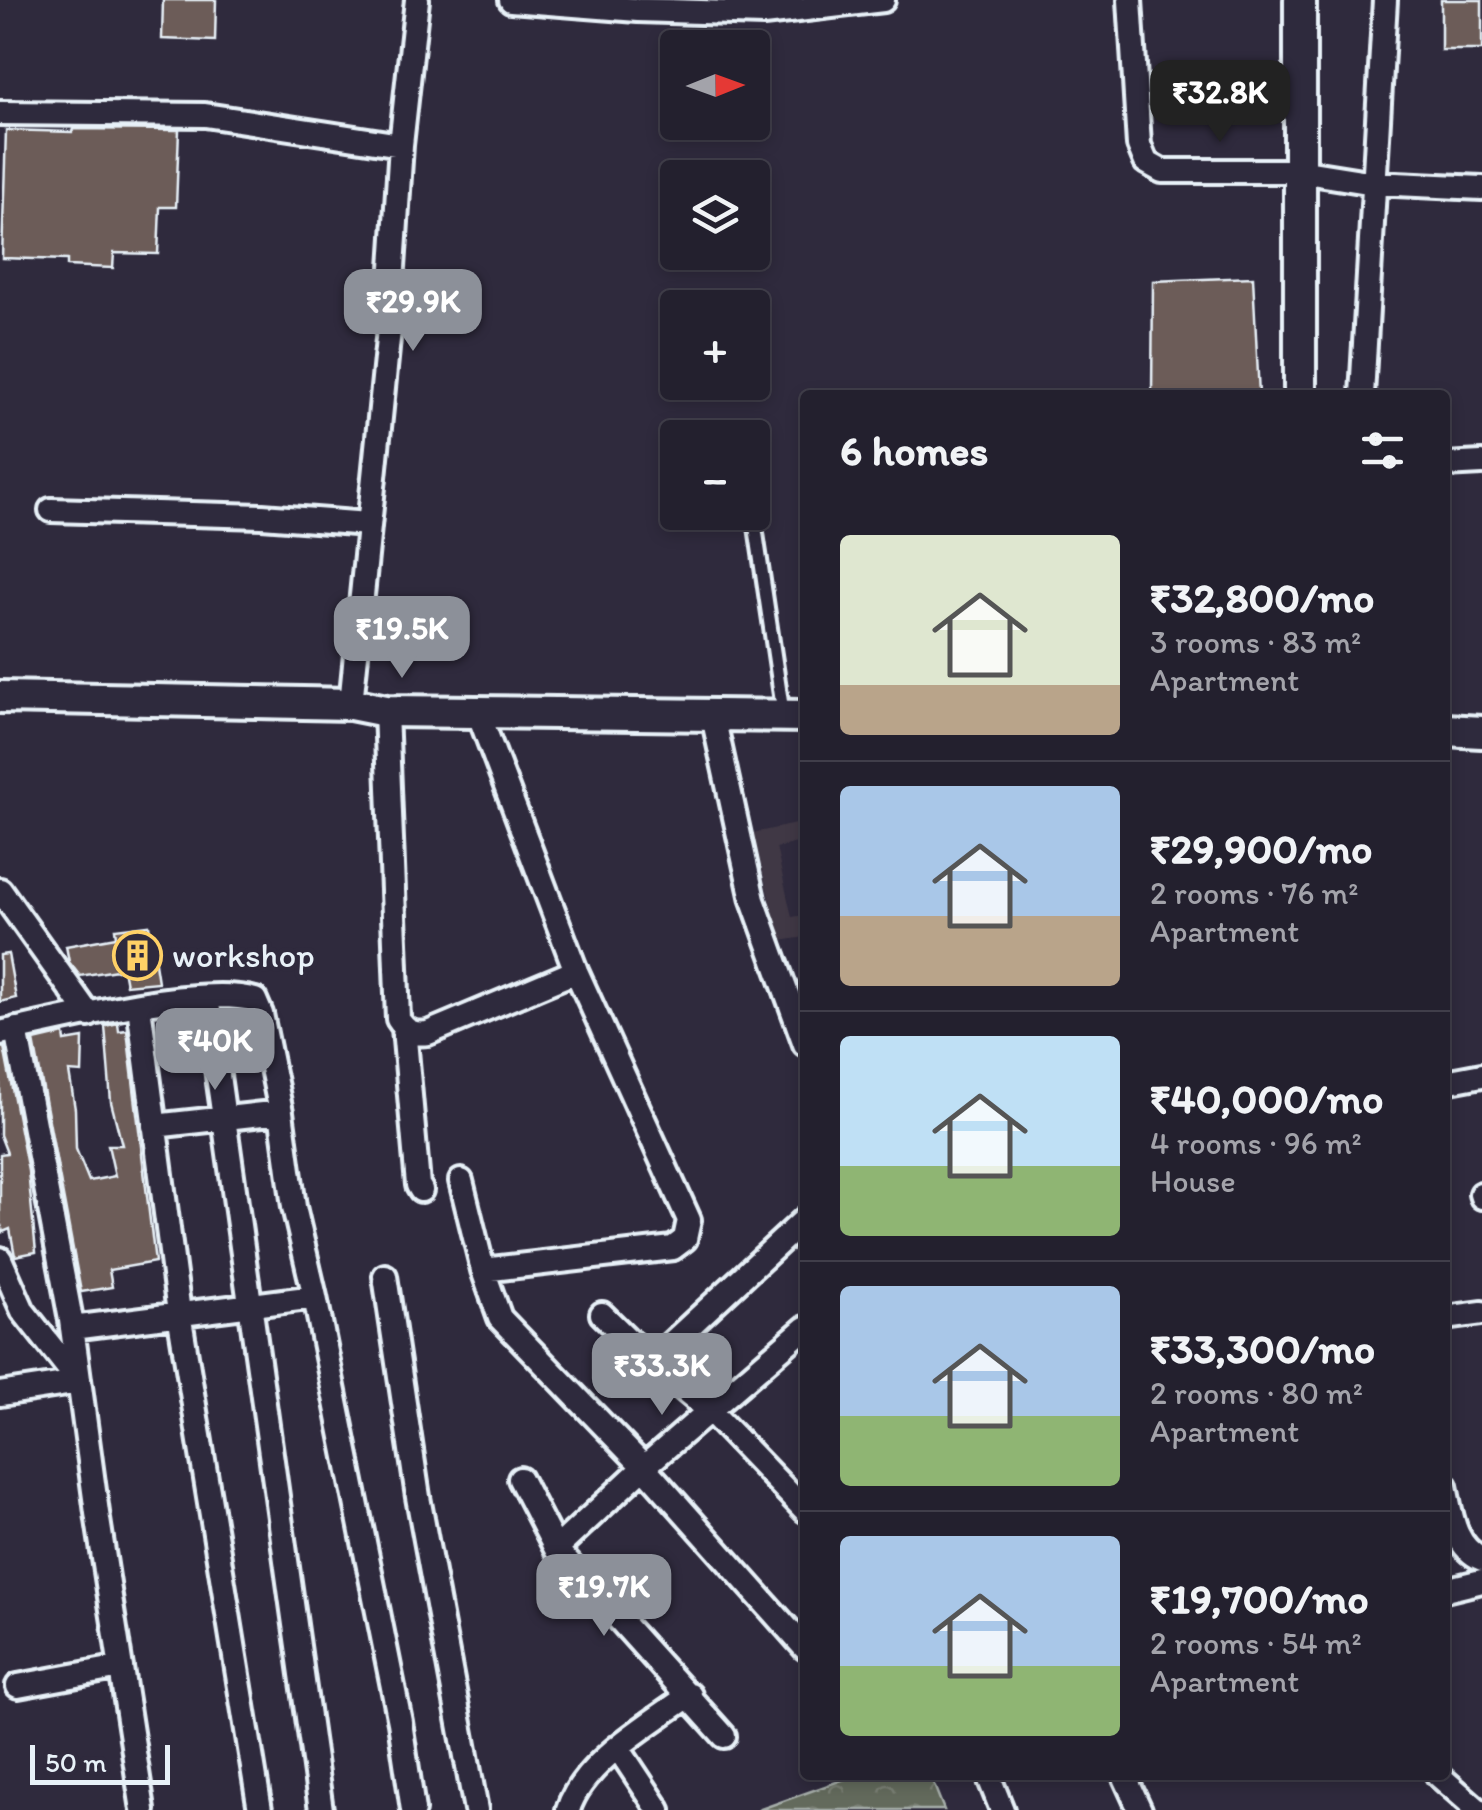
<!DOCTYPE html>
<html lang="en">
<head>
<meta charset="utf-8">
<style>
	body { margin:0; font-family:Itim,sans-serif; background:#2f2d3a; color:#f1f3f6; height:100vh; display:flex; flex-direction:column; font-size:38px; white-space:nowrap }
	* { box-sizing:border-box; margin:0 }
	p { font-size:32px; color:#a3a3aa }
	.icon { flex:none; width:55px; height:55px; fill:none; stroke:currentColor; stroke-width:2; stroke-linecap:round; stroke-linejoin:round }
	.map { position:relative; flex:1; overflow:hidden }
	.details { position:absolute; left:800px; top:390px; width:650px; height:1390px; display:flex; flex-direction:column; background:#23202e; border-radius:10px; box-shadow:0 5px 15px #0003,0 0 0 2px #403e4a }
	.details>* { flex:none }
	.needle { width:65px; rotate:89deg }
	.fabs { position:absolute; left:660px; top:30px; display:grid; gap:20px }
	.fabs a { display:grid; place-items:center; width:110px; height:110px; border-radius:10px; background:#23202e; box-shadow:0 5px 15px #0003,0 0 0 2px #403e4a; font-size:50px }
	.scale { position:absolute; left:30px; bottom:25px; width:140px; box-sizing:border-box; padding-left:10px; border:5px solid #e8f1f8; border-top:0; font-size:28px; line-height:35px; white-space:nowrap; color:#e8f1f8; -webkit-text-stroke:8px #2f2a3d; paint-order:stroke }
	.price { position:absolute; translate:-50% -85px; padding:0 22px; border-radius:20px; background:#8c9099; color:#fff; font-size:32px; line-height:65px; filter:drop-shadow(0 2px 5px #0008) }
	.price::after { content:''; position:absolute; left:50%; top:60px; width:30px; height:22px; margin-left:-15px; background:inherit; clip-path:polygon(0 0,100% 0,50% 100%) }
	.price.current { background:#222; color:#fff }
	ul { padding:0; list-style:none }
	li { display:flex; align-items:center; gap:30px; height:250px; padding:0 40px }
	li+li { border-top:2px solid #403e4a }
	li span { display:grid; place-items:center; flex:none; width:280px; height:200px; border-radius:10px; color:#555 }
	li>.icon { margin-inline-start:auto }
	span .icon { width:120px; height:120px; fill:#fffc; stroke-width:1 }
	li b { font-size:42px }
	h2 { display:flex; justify-content:space-between; align-items:center; height:120px; padding:0 40px; font-size:42px }
	.map>svg:first-child { display:block }
</style>
</head>
<body>
<div class="map">
<svg width="1482" height="1810" viewBox="0 0 1482 1810">
	<defs>
		<pattern id="forest-crowns" width="20" height="18" patternUnits="userSpaceOnUse" patternTransform="scale(2.5)"><rect width="20" height="18" fill="#646a5c"/><path d="M2 6a3 3 0 1 1 6 0M12 15a3 3 0 1 1 6 0" fill="none" stroke="#7a8074"/></pattern>
	</defs>
	<rect width="100%" height="100%" fill="#2f2a3d"/>
	<filter id="ink" filterUnits="userSpaceOnUse"><feTurbulence type="fractalNoise" baseFrequency=".01" numOctaves="2"/><feDisplacementMap in="SourceGraphic" scale="20" xChannelSelector="R" yChannelSelector="G"/><feConvolveMatrix kernelMatrix="1 2 1 2 8 2 1 2 1" color-interpolation-filters="sRGB"/></filter>
	<g filter="url(#ink)">
		<!-- built -->
		<path fill="#413945" d="M805,822V841L776,848L792,917L805,915V937L780,941L753,833Z"/>
		<!-- forest -->
		<path fill="url(#forest-crowns)" stroke="#a6aeaa" stroke-width="2.5" d="M856,1775H930L944,1810H758Z"/>
		<!-- building -->
		<path fill="#6c5c59" stroke="#e8f1f8" stroke-width="2.5" d="M163,0H216L215,41L162,39Z
			M1441,0H1482V50H1441Z
			M73,129L179,130L176,207H160L158,254L114,253L113,268L67,266V260L2,258L6,130L72,132Z
			M1253,277L1259,395H1152L1153,281Z
			M149,925L158,982L126,985L123,969L80,976L69,962L66,946L116,937L115,929Z
			M8,954L16,998L0,1002V955Z
			M118,1023L119,1031L127,1030L155,1262L109,1270L112,1287L81,1292L34,1041L64,1034L65,1041L83,1038L82,1073L69,1072L75,1109L76,1149L89,1181L115,1176L108,1145H122L111,1102L105,1026Z
			M4,1047L28,1171L36,1252L15,1256L10,1229L3,1232L0,1221V1154L7,1153L0,1135V1048Z"/>
		<g fill="none" stroke-linecap="round" stroke-linejoin="round">
			<defs>
				<path id="lane" d="M752,503L783,712"/>
				<path id="street" d="M511,0L638,10L763,14L883,0
					M1130,0L1139,145L1146,162L1162,171H1299L1374,183L1482,188
					M0,113L205,115L401,145
					M1362,395L1385,0
					M1445,465L1482,463
					M51,510L262,516L368,524
					M351,704L389,329L401,145L417,0
					M386,711L398,1019C406,1032 414,1035 428,1033L576,971
					M478,712L576,971L689,1220L685,1239L673,1248L483,1270
					M713,716L753,900L805,1044
					M0,890L89,1015
					M207,997L321,1810
					M139,1006L179,1313L260,1810
					M404,1028L418,1185L421,1190
					M16,1029L71,1320L97,1513L143,1810
					M0,1033C60,1020 201,984 255,1000L261,1014L281,1112L294,1207L315,1297L400,1722L413,1810
					M1445,1082L1482,1075
					M154,1126L281,1112
					M461,1181L483,1270L500,1318L644,1467L805,1648
					M1481,1194L1482,1197
					M0,1259L23,1311L79,1382L0,1394
					M385,1276L418,1497L476,1810
					M602,1314L651,1362L711,1412L805,1510
					M1445,1318L1482,1313
					M72,1328L315,1297
					M651,1362L805,1219
					M520,1479L556,1549L724,1736
					M1445,1486C1451,1514 1454,1547 1482,1559
					M556,1549L644,1467L805,1328
					M1445,1590L1482,1581
					M18,1686L121,1667
					M618,1748L659,1810
					M988,1775L1002,1810
					M1124,1775L1140,1810
					M1438,1775L1478,1810
					M568,1810C582,1763 651,1723 690,1695"/>
				<path id="secondary" d="M1300,0V395
					M0,697L351,704L386,711L805,716
					M1445,730L1482,732"/>
			</defs>
			<!-- lane casing -->
			<use href="#lane" stroke="#e8f1f8" stroke-width="19"/>
			<!-- street casing -->
			<use href="#street" stroke="#e8f1f8" stroke-width="30"/>
			<!-- secondary casing -->
			<use href="#secondary" stroke="#e8f1f8" stroke-width="38"/>
			<!-- lane -->
			<use href="#lane" stroke="#2f2a3d" stroke-width="11"/>
			<!-- street -->
			<use href="#street" stroke="#2f2a3d" stroke-width="22"/>
			<!-- secondary -->
			<use href="#secondary" stroke="#2f2a3d" stroke-width="30"/>
		</g>
	</g>
	<!-- icons -->
	<defs>
		<symbol id="building-ring" viewBox="-11 -11 22 22"><circle r="9.5" fill="#2f2a3d" stroke="#ffd166" stroke-width="1.5"/><path d="M-4-6H4V6H1V3H-1V6H-4ZM-2.5-4.3h1.7v1.8h-1.7ZM.8-4.3h1.7v1.8H.8ZM-2.5-1h1.7V.8h-1.7ZM.8-1h1.7V.8H.8Z" fill="#ffd166"/></symbol>
	</defs>
	<g fill-rule="evenodd">
		<use href="#building-ring" x="110" y="928" width="55" height="55"/>
	</g>
	<g text-anchor="middle" dominant-baseline="central" stroke-width="10" stroke-linejoin="round" paint-order="stroke">
		<!-- poi labels -->
		<g font-size="35" fill="#e8f1f8" stroke="#2f2a3d" text-anchor="start">
			<text x="172" y="955">workshop</text>
		</g>
	</g>
</svg>
<div class="fabs">
<a><svg class="needle" viewBox="-14 -14 28 28"><path d="M0-13l5 13h-10z" fill="#e53935"/><path d="M0 13l5-13h-10z" fill="#a3a3aa"/></svg></a>
<a><svg class="icon" aria-label="layers" viewBox="0 0 24 24"><path d="M12 4l9 5-9 5-9-5zM3 14l9 5 9-5"/></svg></a>
<a>+</a>
<a>−</a>
</div>
<div class="scale">50 m</div>
<b class="price current" style="left:1220px;top:145px">₹32.8K</b>
<b class="price" style="left:413px;top:354px">₹29.9K</b>
<b class="price" style="left:402px;top:681px">₹19.5K</b>
<b class="price" style="left:215px;top:1093px">₹40K</b>
<b class="price" style="left:662px;top:1418px">₹33.3K</b>
<b class="price" style="left:604px;top:1639px">₹19.7K</b>
<section class="details">
<h2>6 homes<svg class="icon" aria-label="filters" viewBox="0 0 24 24"><path d="M4 7h16M4 17h16"/><circle cx="9" cy="7" r="2"/><circle cx="15" cy="17" r="2"/></svg></h2>
<ul>
<li><span style="background:linear-gradient(#dfe7d0 75%,#b9a48a 0)"><svg class="icon" aria-label="home" viewBox="0 0 24 24"><path d="M3 11l9-7 9 7M6 9v11h12V9"/></svg></span><div><b>₹32,800/mo</b><p>3 rooms · 83 m²</p><p>Apartment</p></div></li>
<li><span style="background:linear-gradient(#a9c7e8 65%,#b9a48a 0)"><svg class="icon" aria-label="home" viewBox="0 0 24 24"><path d="M3 11l9-7 9 7M6 9v11h12V9"/></svg></span><div><b>₹29,900/mo</b><p>2 rooms · 76 m²</p><p>Apartment</p></div></li>
<li><span style="background:linear-gradient(#bfe0f5 65%,#8fb573 0)"><svg class="icon" aria-label="home" viewBox="0 0 24 24"><path d="M3 11l9-7 9 7M6 9v11h12V9"/></svg></span><div><b>₹40,000/mo</b><p>4 rooms · 96 m²</p><p>House</p></div></li>
<li><span style="background:linear-gradient(#a9c7e8 65%,#8fb573 0)"><svg class="icon" aria-label="home" viewBox="0 0 24 24"><path d="M3 11l9-7 9 7M6 9v11h12V9"/></svg></span><div><b>₹33,300/mo</b><p>2 rooms · 80 m²</p><p>Apartment</p></div></li>
<li><span style="background:linear-gradient(#a9c7e8 65%,#8fb573 0)"><svg class="icon" aria-label="home" viewBox="0 0 24 24"><path d="M3 11l9-7 9 7M6 9v11h12V9"/></svg></span><div><b>₹19,700/mo</b><p>2 rooms · 54 m²</p><p>Apartment</p></div></li>
</ul>
</section>
</div>
</body>
</html>
